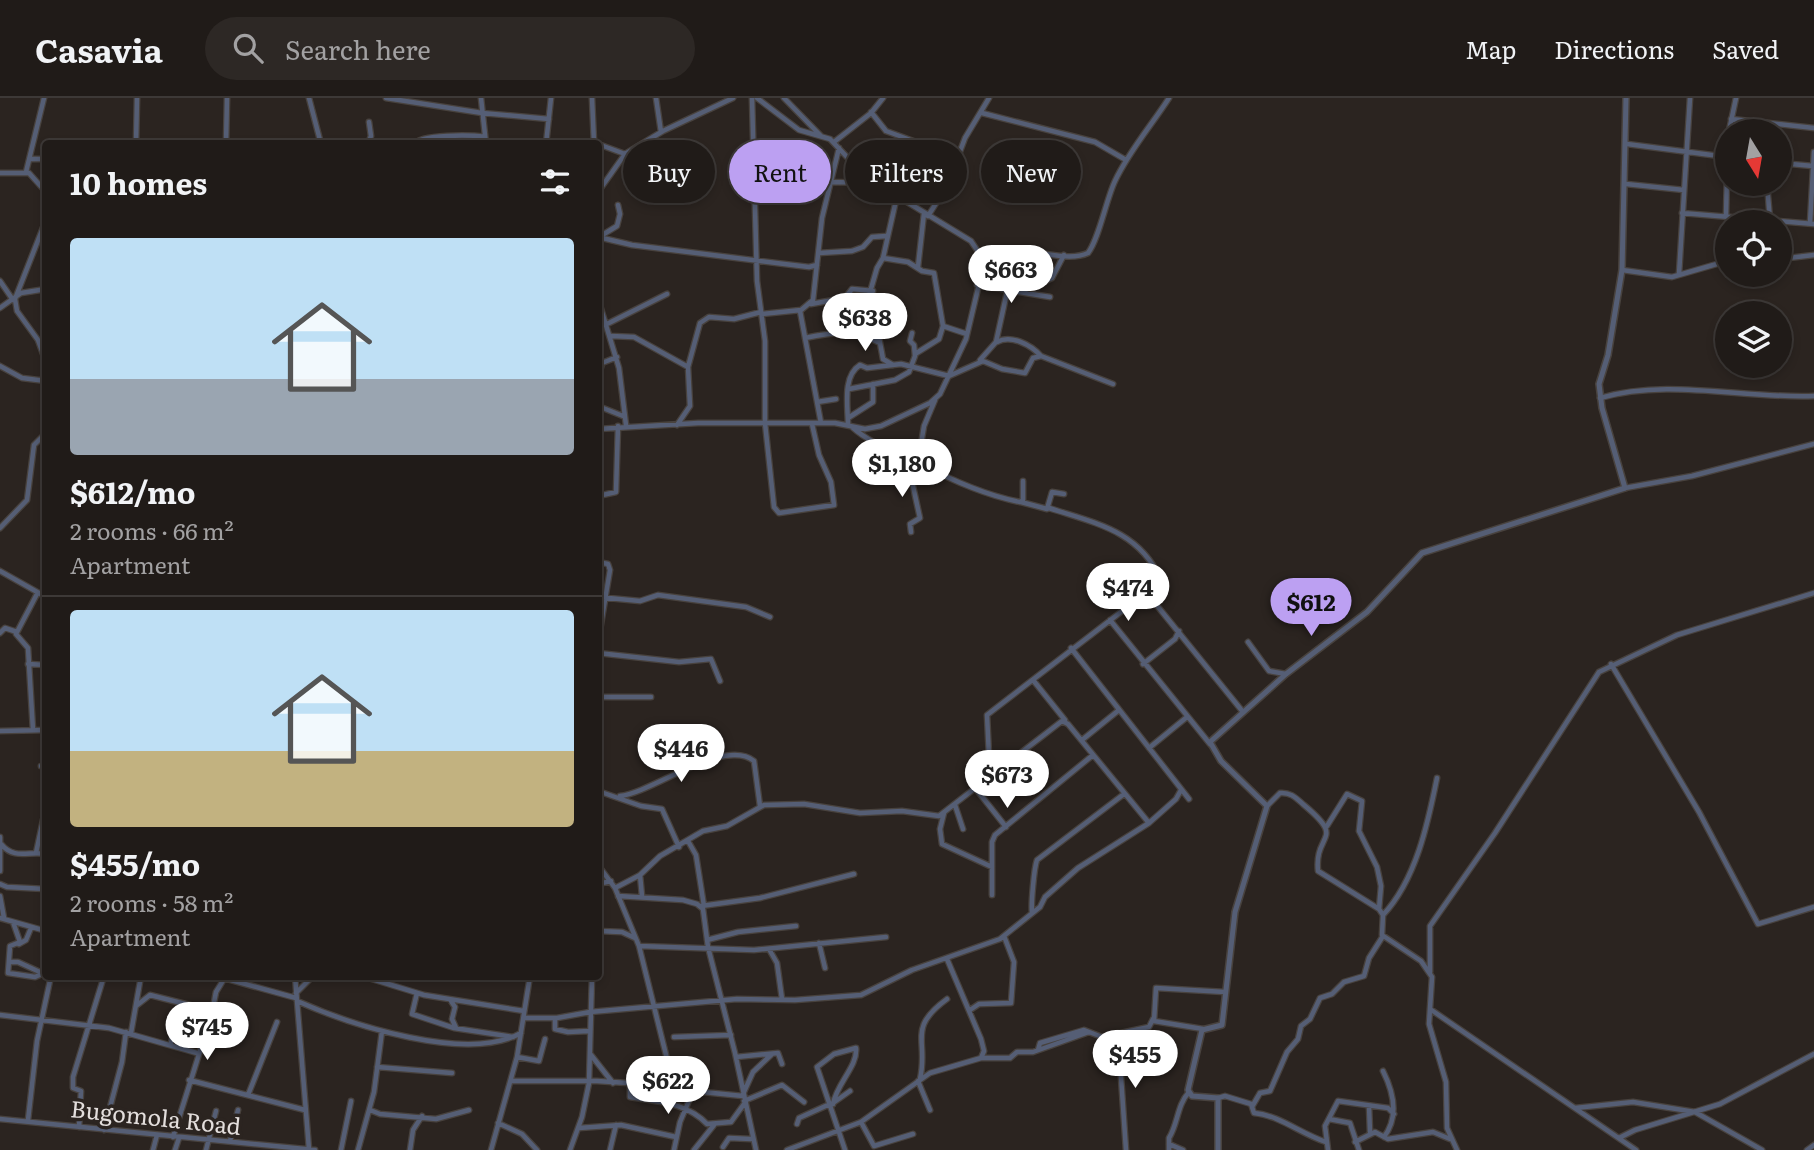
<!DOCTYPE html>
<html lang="en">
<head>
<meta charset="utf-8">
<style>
	body { margin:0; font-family:Literata,serif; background:#2d2825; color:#f1f3f6; height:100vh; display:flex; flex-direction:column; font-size:26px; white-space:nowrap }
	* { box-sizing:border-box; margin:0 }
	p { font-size:23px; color:#a2a1a2 }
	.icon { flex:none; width:38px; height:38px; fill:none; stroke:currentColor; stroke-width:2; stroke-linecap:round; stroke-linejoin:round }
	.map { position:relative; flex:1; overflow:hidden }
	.sheet { position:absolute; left:42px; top:42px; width:560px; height:840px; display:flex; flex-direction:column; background:#201b18; border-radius:7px; box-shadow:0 4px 10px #0003,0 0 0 2px #3d3937 }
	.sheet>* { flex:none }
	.banner { position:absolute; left:623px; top:42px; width:665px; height:63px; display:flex; gap:14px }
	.needle { width:46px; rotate:169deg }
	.controls { position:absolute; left:1715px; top:21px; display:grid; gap:14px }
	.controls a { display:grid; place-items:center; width:77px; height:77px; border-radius:50%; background:#201b18; box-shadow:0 4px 10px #0003,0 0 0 2px #3d3937; font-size:35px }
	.price { position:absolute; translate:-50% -60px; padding:0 16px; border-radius:24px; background:#fff; color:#222; font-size:23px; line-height:46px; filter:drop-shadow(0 2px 4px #0008) }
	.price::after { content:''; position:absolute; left:50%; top:42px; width:21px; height:16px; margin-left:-10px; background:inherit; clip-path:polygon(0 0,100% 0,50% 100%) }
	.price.current { background:#bca0f2; color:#111 }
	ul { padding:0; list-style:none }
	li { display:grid; align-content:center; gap:14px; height:371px; padding:0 28px }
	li+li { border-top:2px solid #3d3937 }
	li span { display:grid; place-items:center; height:217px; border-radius:7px; color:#555 }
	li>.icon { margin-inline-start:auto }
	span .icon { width:126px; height:126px; fill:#fffc; stroke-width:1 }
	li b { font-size:30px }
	h2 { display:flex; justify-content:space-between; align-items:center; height:84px; padding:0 28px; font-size:30px }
	.tag { padding:0 24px; border-radius:32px; background:#201b18; box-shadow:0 4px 10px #0003,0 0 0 2px #3d3937; font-size:24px; line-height:63px }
	.tag.current { background:#bca0f2; color:#111 }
	header { display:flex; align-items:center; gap:42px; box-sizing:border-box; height:98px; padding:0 35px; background:#201b18; border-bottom:2px solid #3d3937 }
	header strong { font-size:33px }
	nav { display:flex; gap:38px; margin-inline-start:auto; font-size:24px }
	.search { width:490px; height:63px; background:#2d2825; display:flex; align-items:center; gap:18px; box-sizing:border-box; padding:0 24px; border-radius:38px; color:#a2a1a2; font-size:26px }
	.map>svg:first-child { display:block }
</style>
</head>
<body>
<header>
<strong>Casavia</strong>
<div class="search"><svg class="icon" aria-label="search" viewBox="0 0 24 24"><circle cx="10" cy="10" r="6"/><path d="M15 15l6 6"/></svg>Search here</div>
<nav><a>Map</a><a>Directions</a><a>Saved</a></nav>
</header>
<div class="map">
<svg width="1814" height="1052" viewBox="0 0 1814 1052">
	<rect width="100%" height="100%" fill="#2b2420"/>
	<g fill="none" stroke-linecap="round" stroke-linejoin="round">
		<defs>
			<path id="minor" d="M309,0L321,46
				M386,0L482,15L549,21
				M481,0L486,46
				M592,0L594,45
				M656,0L661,34
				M752,0L757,183L765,243V325L774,409L779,415L834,407L831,384L819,357L812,326
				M757,0L799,32L830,41L866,79L971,143L983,161
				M784,0L821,38
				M871,14L886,33L924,47L956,66
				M982,15L1095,44L1126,62
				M1731,21L1814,30
				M1729,33L1736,0
				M834,44L871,15L883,0
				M136,46L137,0
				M226,46L227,0
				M368,46L371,38L369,24
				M414,46C421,36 471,37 485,39
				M546,46L551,0
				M585,46L594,45
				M598,46L625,56
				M1627,46L1727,59
				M30,61H46
				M1780,65L1813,68
				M26,74L44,0
				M0,75H29L46,94
				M831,84L873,85
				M1626,86L1684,92
				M1767,86L1770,122
				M598,94L625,56L663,33L733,0
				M897,98L883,160L908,164L922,173L934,175L943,228L967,236
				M1682,115L1814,126
				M928,118L947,88L965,40L989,0
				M1726,118L1727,78
				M46,122L15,201L17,213L38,242L46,264
				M1810,125L1814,54
				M598,139L632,147L809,169L817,167
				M599,139L617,128L620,116L618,107
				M819,155L852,153L863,149L872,139L886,138
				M883,160L877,170L866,208L878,234L883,261L893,267
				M1780,161L1814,157
				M918,169L924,115
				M1622,172L1672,179L1727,163
				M1679,176L1690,0
				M0,183L13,202
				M977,187L1050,199
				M1026,192L1052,180L1064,157
				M598,201L619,270L626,327
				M811,206L845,200L852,191L873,193
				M0,210L21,195L46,191
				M761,216L801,212
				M607,226L667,196
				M611,238L634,239L688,269
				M805,240C834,234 853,231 880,245
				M997,244C1011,236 1031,247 1041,258
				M915,256L939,241L943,228
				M980,262L996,244L1007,194
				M0,268L22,280L46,283
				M42,282L46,274
				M598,282L602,265L617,259
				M849,291L895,282L909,274L915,258L914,247L910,243L912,235
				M1600,300C1669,280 1743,301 1814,298
				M817,304L836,301
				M598,308L623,318
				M848,320L873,304V286
				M821,325L800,213L813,202L822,120L839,50
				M677,327L690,308L688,269L700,225L709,219L734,221L761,214
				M848,327C848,309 842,278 860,267L867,270L901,266L949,278L983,263L1002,271L1025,275L1033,260L1041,258L1113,286
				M852,329C872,347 895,353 919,365C951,382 984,397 1020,404L1023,402V383
				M598,331L698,325H835L865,331L881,328L930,305L940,296L966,241L986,157C1011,139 1060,168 1088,155C1099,141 1106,102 1115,83C1129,53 1151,28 1169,0
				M907,361L920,420L910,426L911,434
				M918,365L924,328L935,302
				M1625,390L1692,378L1814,346
				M598,398L616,394L618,328
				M1021,404L1047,411L1052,394L1064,396
				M0,430L27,402L34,347L46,335
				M598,464L608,466L610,472L598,544
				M0,473L46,499
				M1146,494L1243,614
				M598,499L640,503L658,497L746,509L770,519
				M1110,522L1210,646
				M0,535L5,530L17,534
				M1248,544L1269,573L1286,576
				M1071,550L1189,701
				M598,555L679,564L711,561L720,583
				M28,566L46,567
				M1143,566L1175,541L1179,533
				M1611,566L1699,714L1758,826L1814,809
				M1033,582L1065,622
				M598,599H651
				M33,632L28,550L16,536L37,496
				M0,633L46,632
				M1082,642L1119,612
				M598,650V666
				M1149,650L1187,619
				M41,668H46
				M990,679L987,617L1130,507L1160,480C1138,432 1094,425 1049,410
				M976,691L1006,729
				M598,693L641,708L662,711L679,749
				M620,698C652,695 724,639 754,663L760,708
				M955,707L963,731
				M1267,708L1280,695C1291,694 1296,700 1304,707C1347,743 1314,734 1318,773L1379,811L1383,817L1382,837L1421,863L1432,879L1429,926L1446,984L1447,1030L1457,1052
				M944,715L940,731L942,746L992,769
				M1327,728L1347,696L1362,703L1359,733L1377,769L1381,788L1379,811
				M598,738V755
				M0,739V773
				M688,743L696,757L704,808
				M1,746C15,763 30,752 46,756
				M36,755L45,713
				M598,767L615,790L639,848L673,985L693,993L743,998
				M640,777L642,798
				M0,786L7,789L46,791
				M598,786L611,783
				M615,790L640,777L660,758L703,733L727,728L764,707L804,706L860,715L902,713L939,718L1062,623L1068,626L1149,725
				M992,797V744L995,737L1093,657
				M0,798L4,820
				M618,798L683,802L697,806L703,811L708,849L735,955L756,1052
				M701,808L760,800L854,776
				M1032,814C1031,806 1034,770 1037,762L1124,696
				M1383,817C1416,782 1428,725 1437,680
				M0,820L46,833
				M13,824L20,844L10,848L8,875L35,879L46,874
				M598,833L622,834L635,840
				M707,842L738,834L796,828
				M819,845L825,870
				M19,846L26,842L31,830
				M639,848L754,852L886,839
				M769,851L777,865L782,901
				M9,864H18L42,875
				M1430,874V828L1495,735L1599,574L1677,537L1814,495
				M216,878L296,900
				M295,878L309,1051
				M362,878L424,897L524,913
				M296,895L313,878
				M417,895L412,916L454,930L513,939
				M297,903C351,927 467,965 521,935
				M451,903L455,909L452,921L456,930
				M136,908L150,897L213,913
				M1430,911L1636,1052
				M970,912L979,906L1011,905L1014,864L1004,838
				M0,917L109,930L197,955
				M524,920H557L590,914L737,901L795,902L861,897L912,872L1000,841L1040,809L1045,799L1078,770L1149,725L1176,701L1181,692
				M555,920V931L568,934L589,933
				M1203,931L1154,923L1156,890L1225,894
				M131,935L141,878
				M1118,935L1126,1052
				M674,939L731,937
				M171,945L180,905
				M1038,952L1040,945L1084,932L1102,939L1149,929L1153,921
				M591,957L613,985
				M517,959L539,963L545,941
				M736,959L778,955L782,966
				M981,960H1010L1017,954H1033L1089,934
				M377,969L452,975
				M1383,973C1394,995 1399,1019 1384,1039
				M920,981C929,942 906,931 947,901
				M189,982L305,1012
				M511,983H597L674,988
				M918,983L930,1012
				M630,986V999C658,1004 686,1004 707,1026L731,1024L744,1006
				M743,996L753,974L772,956
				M248,997L277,924
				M1218,1000L1225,998L1251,1006L1254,1015C1279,1017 1301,1036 1326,1044
				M744,1003L782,987L804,1004
				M833,1005L850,993
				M833,1006C837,985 858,968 856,950L834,956L817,969L845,1052
				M1253,1007L1260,995L1270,993L1287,954L1298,941L1301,928L1310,921L1320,900L1332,896L1344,884L1364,878L1369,860L1383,838
				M1369,1008L1370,1034
				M1575,1010L1633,1004L1695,1014L1762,1052
				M370,1012L380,1016L436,1021L469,1012
				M0,1021L315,1052
				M1329,1021L1350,1025L1359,1052
				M28,1022L37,943L51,878
				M861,1024L874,1048L913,1036
				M498,1025L522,1036L537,1052
				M797,1026L799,1020L830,1006
				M79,1029L81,993L73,990V979L104,878
				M579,1030L621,1027L676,1039
				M104,1032L122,964L126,934
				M173,1039L212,915L216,894L224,881
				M1619,1040L1635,1032L1720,1006L1814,956
				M230,1043L238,1012
				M1355,1044L1375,1034L1388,1041L1433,1034L1450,1041
				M1169,1046L1183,1052
				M723,1049L729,1040L751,1041
				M153,1052L157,1037
				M175,1052L179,1040
				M206,1052L216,1013
				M341,1052L351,1003
				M358,1052L374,994L382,933
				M410,1052L413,1032L422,1018
				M491,1052L517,959L530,878
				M570,1052L582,1019L589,985L592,878
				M610,1052L616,1027
				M674,1052L680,1024L693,993
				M694,1052L714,1027
				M787,1052L861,1024L930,975L981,960L984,953L981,941L947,861
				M1169,1052V1040C1178,1026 1177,1007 1189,994
				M1328,1052L1325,1028L1338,1003L1388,1010L1394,1016
				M1807,1052L1814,1047"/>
			<path id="tertiary" d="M1218,1052V1000L1192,998L1188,992L1202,932L1222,927L1235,814L1267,708L1221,663L1210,644L1286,576L1367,514L1422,455L1625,390L1602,310L1599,286L1608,257L1622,172L1626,0"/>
		</defs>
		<!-- minor casing -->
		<use href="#minor" stroke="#48423e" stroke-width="7"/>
		<!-- tertiary casing -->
		<use href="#tertiary" stroke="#48423e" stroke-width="8"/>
		<!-- minor -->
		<use href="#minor" stroke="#555e75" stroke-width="4.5"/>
		<!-- tertiary -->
		<use href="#tertiary" stroke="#555e75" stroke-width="5"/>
	</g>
	<g text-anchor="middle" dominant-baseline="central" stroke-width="7" stroke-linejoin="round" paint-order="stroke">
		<!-- street labels -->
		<g font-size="23" fill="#e3dedc" stroke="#2b2420">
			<text transform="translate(156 1018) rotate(6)">Bugomola Road</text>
		</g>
	</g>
</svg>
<div class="controls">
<a><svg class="needle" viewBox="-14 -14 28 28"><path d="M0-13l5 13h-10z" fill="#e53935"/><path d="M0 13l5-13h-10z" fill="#a2a1a2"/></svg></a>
<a><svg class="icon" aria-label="locate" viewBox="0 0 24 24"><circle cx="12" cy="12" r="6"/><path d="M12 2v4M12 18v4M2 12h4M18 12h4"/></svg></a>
<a><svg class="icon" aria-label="layers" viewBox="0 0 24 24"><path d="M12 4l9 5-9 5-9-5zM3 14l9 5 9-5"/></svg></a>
</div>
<b class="price" style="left:1011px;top:207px">$663</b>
<b class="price" style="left:865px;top:255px">$638</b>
<b class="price" style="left:902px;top:401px">$1,180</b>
<b class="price" style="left:1128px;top:525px">$474</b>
<b class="price current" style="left:1311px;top:540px">$612</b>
<b class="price" style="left:681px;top:686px">$446</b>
<b class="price" style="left:1007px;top:712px">$673</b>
<b class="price" style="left:207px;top:964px">$745</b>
<b class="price" style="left:1135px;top:992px">$455</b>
<b class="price" style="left:668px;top:1018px">$622</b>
<div class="banner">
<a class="tag">Buy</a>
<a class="tag current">Rent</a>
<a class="tag">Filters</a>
<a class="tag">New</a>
</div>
<section class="sheet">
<h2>10 homes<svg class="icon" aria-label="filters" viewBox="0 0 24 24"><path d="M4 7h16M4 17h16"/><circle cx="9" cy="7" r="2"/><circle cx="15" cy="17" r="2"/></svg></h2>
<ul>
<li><span style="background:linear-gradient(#bfe0f5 65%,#9aa5b1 0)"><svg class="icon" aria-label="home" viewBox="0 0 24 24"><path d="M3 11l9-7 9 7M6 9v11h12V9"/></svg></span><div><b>$612/mo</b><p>2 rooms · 66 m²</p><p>Apartment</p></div></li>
<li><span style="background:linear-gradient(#bfe0f5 65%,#c2b280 0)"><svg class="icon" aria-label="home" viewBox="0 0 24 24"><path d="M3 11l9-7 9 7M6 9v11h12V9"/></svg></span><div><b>$455/mo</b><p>2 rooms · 58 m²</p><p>Apartment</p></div></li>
</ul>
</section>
</div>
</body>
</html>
